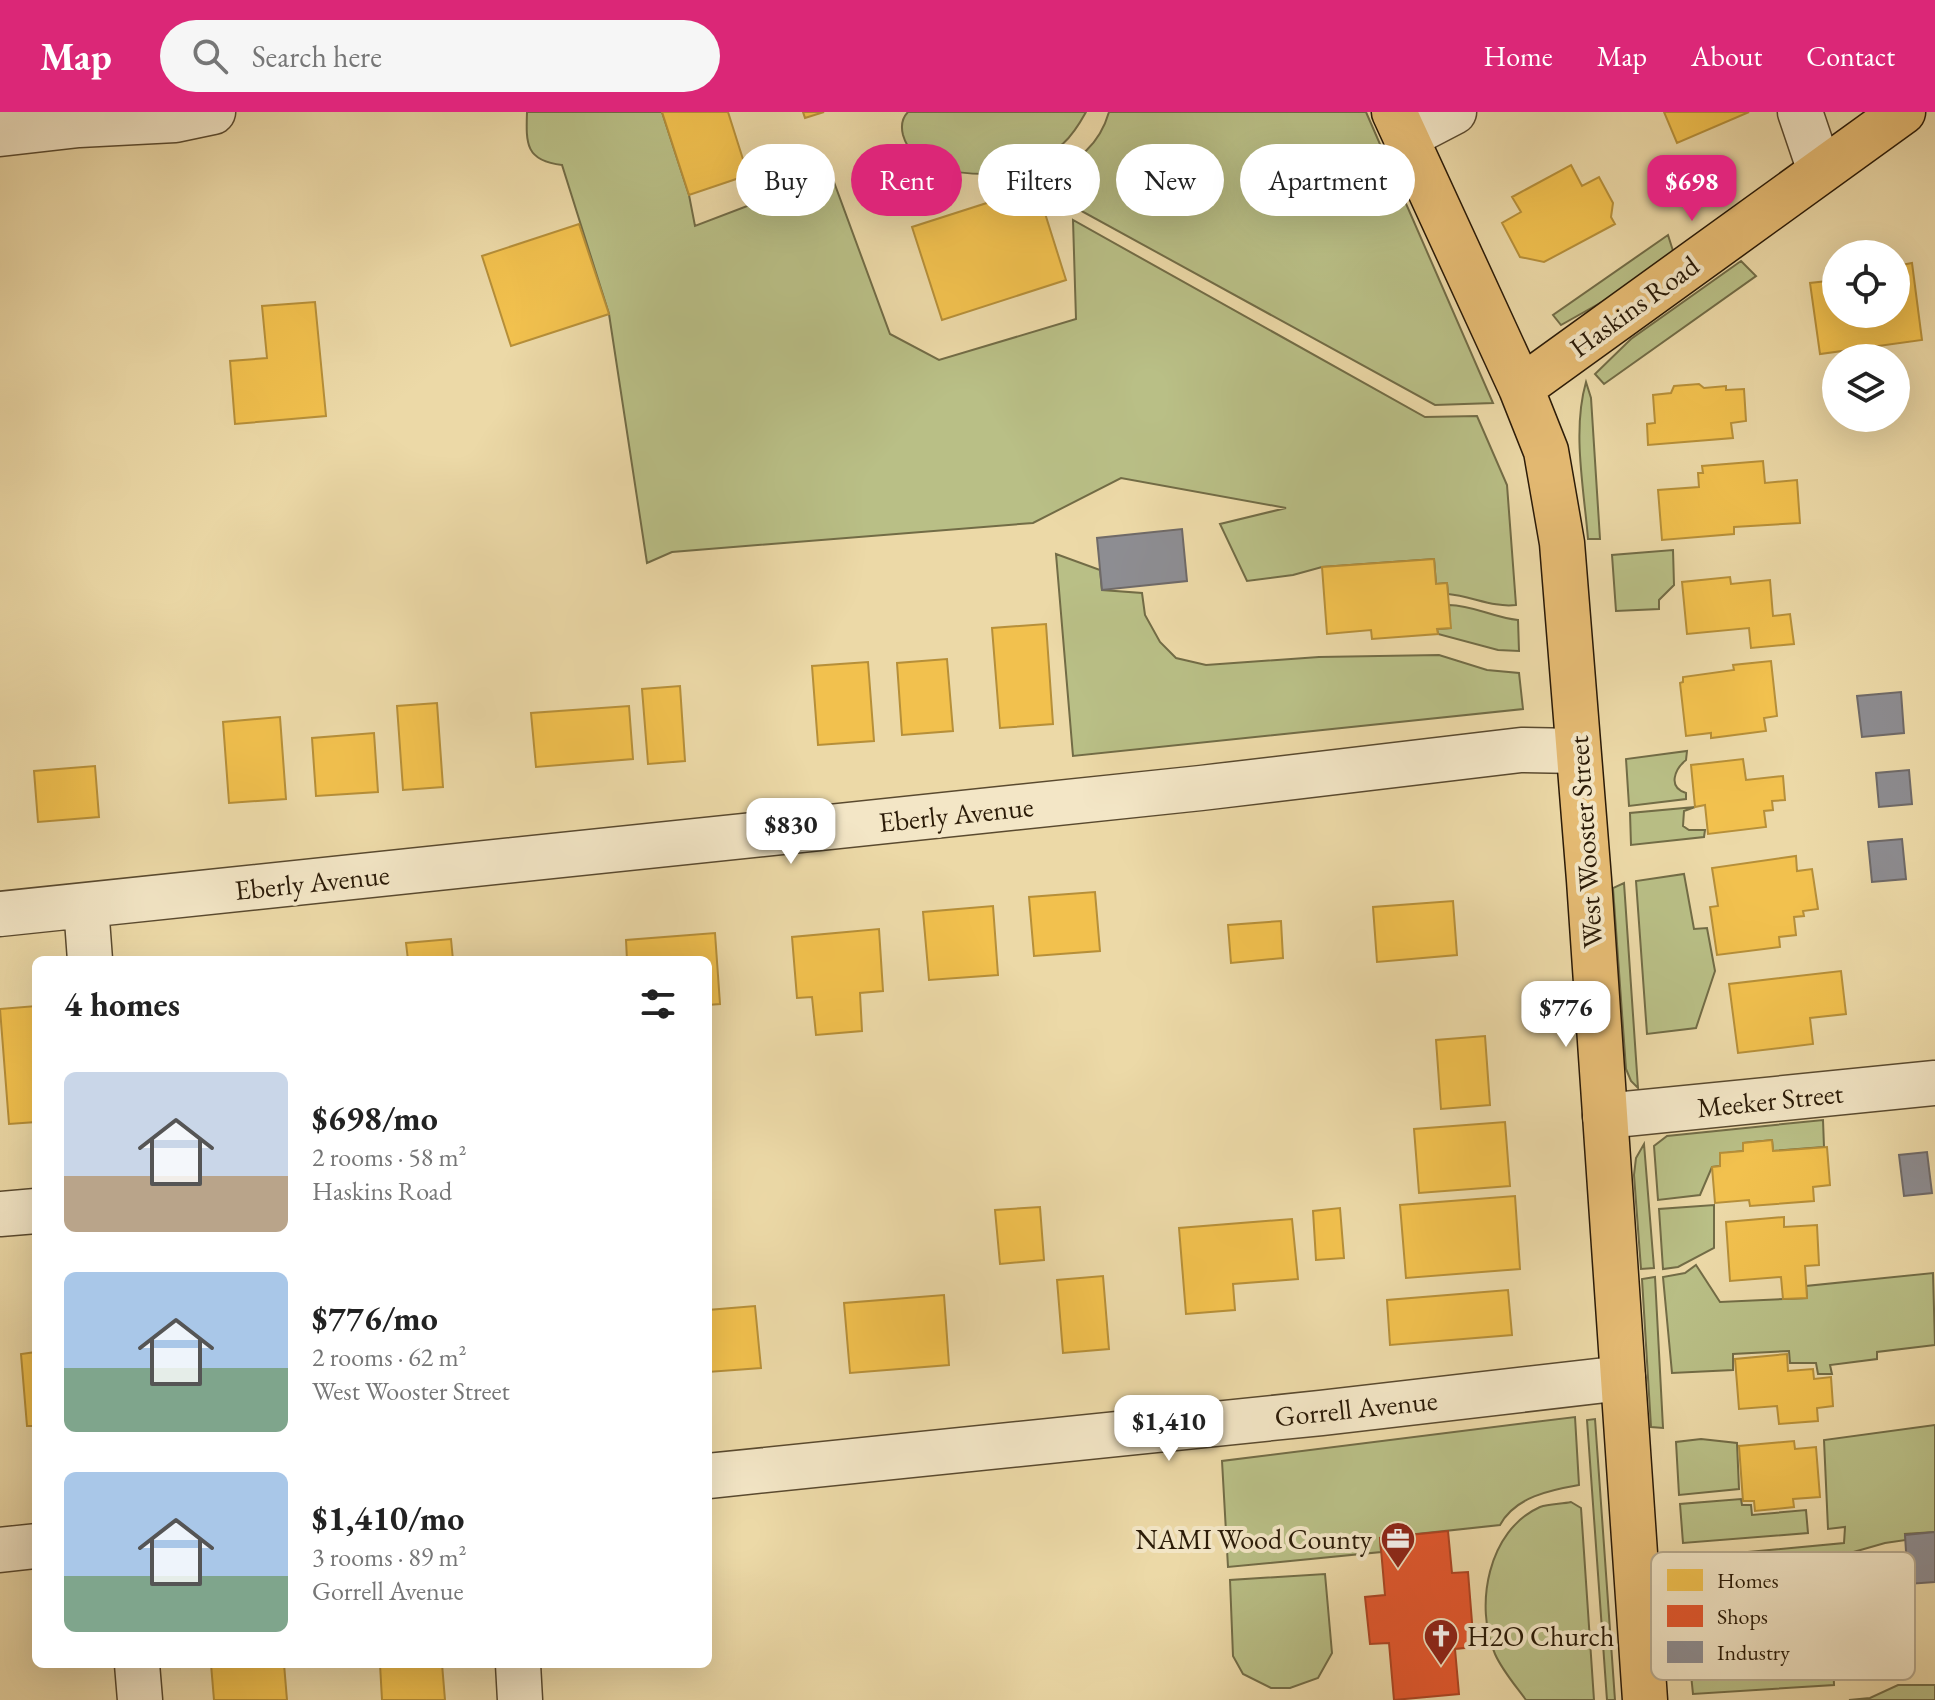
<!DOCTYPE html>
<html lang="en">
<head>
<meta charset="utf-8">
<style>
	body { margin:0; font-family:"EB Garamond",serif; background:#f6f6f6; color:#222; height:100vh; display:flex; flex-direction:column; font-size:30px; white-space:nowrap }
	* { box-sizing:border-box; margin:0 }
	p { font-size:26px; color:#767676 }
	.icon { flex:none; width:44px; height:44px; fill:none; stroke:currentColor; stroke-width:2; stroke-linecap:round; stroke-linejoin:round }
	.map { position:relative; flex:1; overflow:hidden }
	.sheet { position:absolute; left:32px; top:844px; width:680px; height:712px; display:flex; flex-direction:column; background:#fff; border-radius:12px; box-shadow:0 8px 32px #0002 }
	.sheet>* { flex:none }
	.top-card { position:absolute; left:736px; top:32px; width:760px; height:72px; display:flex; gap:16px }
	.tools { position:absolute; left:1822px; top:128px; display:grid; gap:16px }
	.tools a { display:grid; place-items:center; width:88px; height:88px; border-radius:50%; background:#fff; box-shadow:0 8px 32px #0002; font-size:40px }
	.price { position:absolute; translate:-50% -68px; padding:0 18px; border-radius:16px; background:#fff; color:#222; font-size:26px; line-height:52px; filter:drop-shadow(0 2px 4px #0008) }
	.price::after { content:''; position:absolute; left:50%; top:48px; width:24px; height:18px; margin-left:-12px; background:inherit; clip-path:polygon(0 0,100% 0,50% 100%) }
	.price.on { background:#db2777; color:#fff }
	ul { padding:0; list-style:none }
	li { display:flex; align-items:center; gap:24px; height:200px; padding:0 32px }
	li span { display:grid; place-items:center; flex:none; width:224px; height:160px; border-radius:12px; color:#555 }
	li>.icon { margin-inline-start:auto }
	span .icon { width:96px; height:96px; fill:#fffc; stroke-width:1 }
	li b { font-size:34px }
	h2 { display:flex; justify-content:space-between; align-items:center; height:96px; padding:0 32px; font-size:34px }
	.chip { padding:0 28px; border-radius:36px; background:#fff; box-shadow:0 8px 32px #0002; font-size:28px; line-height:72px }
	.chip.on { background:#db2777; color:#fff }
	header { display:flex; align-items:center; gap:48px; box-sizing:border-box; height:112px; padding:0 40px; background:#db2777; color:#fff }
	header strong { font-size:38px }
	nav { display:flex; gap:44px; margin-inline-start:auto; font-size:28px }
	.search { width:560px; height:72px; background:#f6f6f6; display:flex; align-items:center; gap:20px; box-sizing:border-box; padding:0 28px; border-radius:44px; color:#767676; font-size:30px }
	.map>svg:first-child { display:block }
</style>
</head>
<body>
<header>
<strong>Map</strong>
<div class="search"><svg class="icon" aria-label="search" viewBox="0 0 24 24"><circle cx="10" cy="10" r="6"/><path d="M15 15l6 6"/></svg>Search here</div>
<nav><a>Home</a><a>Map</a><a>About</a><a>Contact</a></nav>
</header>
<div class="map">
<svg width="1935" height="1588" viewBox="0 0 1935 1588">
	<rect width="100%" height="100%" fill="#ecd9a7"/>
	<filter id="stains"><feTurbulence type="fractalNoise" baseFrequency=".0025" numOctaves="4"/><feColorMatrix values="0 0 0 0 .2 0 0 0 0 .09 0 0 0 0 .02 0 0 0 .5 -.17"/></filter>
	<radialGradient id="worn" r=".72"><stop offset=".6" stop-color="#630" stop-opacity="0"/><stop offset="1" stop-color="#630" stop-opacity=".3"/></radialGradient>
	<!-- green -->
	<path fill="#b9bf86" stroke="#726c46" stroke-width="2" d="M527,0H662L689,83L695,114L831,62L890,222L939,248L1076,207L1073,108L1425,305L1477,304L1507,373L1516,493C1494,496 1471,484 1448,482L1447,471L1436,472L1434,447L1322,455L1293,463L1247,469L1220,412L1286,396L1121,366L1033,411L672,440L647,451L609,202L562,53C525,49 526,31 527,0Z
		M908,0H1086C1070,29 1060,38 1029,51L1025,41L985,53L987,62C957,62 913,58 903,23C901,15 902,6 908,0Z
		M1109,0H1366L1493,291L1435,293L1078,97H1052L1042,68C1074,49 1098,38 1109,0Z
		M1668,123L1674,142L1625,177L1561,213L1553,203Z
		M1741,149L1756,164L1604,272L1595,262L1631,227Z
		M1586,270L1591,286L1600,427H1588C1584,377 1572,319 1586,270Z
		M1673,438L1674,473L1659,488V497L1616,499L1612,443Z
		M1056,442L1100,458L1102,478L1142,481L1145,503L1160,530L1176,546L1206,553L1319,545L1439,543L1487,558L1519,561L1523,597L1073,644Z
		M1449,493C1473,493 1494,506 1518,508L1519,539L1498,538L1438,522L1437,517L1450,516Z
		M1687,639L1686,648C1675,657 1667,675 1686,681V687L1629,694L1626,647Z
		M1695,695L1684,699L1683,714L1689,718H1705L1704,725L1631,733L1630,701Z
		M1684,762L1694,817L1707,816L1715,859L1696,916L1647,922L1636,769Z
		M1624,771L1638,976L1631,969L1626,957L1613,776Z
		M1823,1008L1824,1035L1773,1039L1772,1028L1744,1031L1743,1039L1720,1042V1054L1712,1055L1700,1083L1658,1088L1654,1034L1667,1024Z
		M1644,1032L1654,1156L1641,1157L1634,1063L1636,1046Z
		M1714,1093V1136L1678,1155L1663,1157L1659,1097Z
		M1696,1153L1720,1190L1807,1186L1806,1174L1933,1161L1935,1233L1877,1240V1247L1830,1253L1832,1262H1818L1816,1251H1790L1789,1239L1733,1242V1258L1672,1261L1663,1165L1685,1161Z
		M1655,1165L1663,1316L1651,1315L1642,1167Z
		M1575,1305L1579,1373C1550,1378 1515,1385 1500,1413L1380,1426L1381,1440L1228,1455L1222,1349Z
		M1595,1307L1615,1588H1607L1587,1308Z
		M1935,1313V1420L1905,1422L1906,1428L1885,1431L1836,1445L1685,1460L1684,1446L1844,1431L1845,1415L1828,1417L1824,1328Z
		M1701,1327L1737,1331L1739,1377L1679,1383L1676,1330Z
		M1741,1387L1742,1393H1751L1752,1403L1806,1398L1808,1421L1683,1431L1680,1392Z
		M1571,1390L1581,1396L1594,1588H1526C1515,1573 1502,1558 1495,1542C1474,1494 1488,1418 1540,1395C1549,1392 1562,1392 1571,1390Z
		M1325,1462L1332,1541L1318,1566L1290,1576H1271L1243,1562L1233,1544L1230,1468Z
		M1726,1511C1761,1564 1777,1552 1833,1546L1834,1573L1693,1582L1688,1533L1704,1531Z
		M1898,1573H1935V1588H1849L1870,1586Z"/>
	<!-- homes -->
	<path fill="#f2c14e" stroke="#b68f39" stroke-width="2" d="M662,0H728L748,63L689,83Z
		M803,0H824L805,6Z
		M1664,0H1749L1677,31Z
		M1026,41L1066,168L942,208L912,115L996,88L984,53Z
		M1571,53L1582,74L1599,65L1613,91L1611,105L1615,112L1544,150L1520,145L1502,111L1521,100L1512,85Z
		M579,112L609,202L511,234L482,144Z
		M1912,151L1922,228L1820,242L1810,171L1836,168V202H1896V154Z
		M315,190L326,304L235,312L230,249L267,246L262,194Z
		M1699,272L1704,276L1726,274V278L1744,277L1746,309L1731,311L1733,326L1648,333L1647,312L1655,311L1653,283L1671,281L1674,274Z
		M1763,349L1765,371L1797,368L1800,411L1734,415V422L1662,428L1658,378L1699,375L1698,361H1703L1702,354Z
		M1434,447L1436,472L1447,471L1451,516L1437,517L1438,522L1372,527L1371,518L1327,522L1322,455Z
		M1730,465L1731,472L1770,468L1773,504L1790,502L1794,532L1751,536L1749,516L1687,522L1682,470Z
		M1046,512L1053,612L1000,616L992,516Z
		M947,547L953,619L902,623L897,551Z
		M1771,549L1777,604L1764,606L1766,619L1711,626V621L1686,624L1680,571L1683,570V565L1734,558L1733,553Z
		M868,550L874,629L818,633L812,554Z
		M680,574L685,649L648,652L642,577Z
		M437,591L443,675L403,678L397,594Z
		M629,594L633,647L536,655L531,601Z
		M280,605L286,687L229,691L223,610Z
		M374,621L378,680L316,684L312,626Z
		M1743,647L1746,668L1783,664L1785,688L1772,689L1773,698L1764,699L1766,715L1708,722L1705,693L1695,695L1691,653Z
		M95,654L99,705L38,710L34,659Z
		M1796,744L1797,759L1812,757L1818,797L1803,799L1804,804L1794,805L1796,823L1779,825L1780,835L1717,843L1710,795L1718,794L1712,756Z
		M1095,780L1100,839L1034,844L1029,785Z
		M1453,789L1457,843L1377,850L1373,795Z
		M993,794L998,863L929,868L923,800Z
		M1281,809L1283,846L1231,851L1228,813Z
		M879,817L883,879L860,881L862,919L816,923L812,885L797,886L792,825Z
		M715,821L720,892L708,893V848H627L626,828Z
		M451,827L453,848H408L406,831Z
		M1841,859L1846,902L1810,906L1813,932L1738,941L1729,872Z
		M36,894V1010L9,1012L0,897Z
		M1485,924L1490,993L1441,997L1436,928Z
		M1505,1010L1510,1074L1419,1081L1414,1017Z
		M1772,1028L1773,1039L1827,1035L1830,1073L1813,1075L1814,1089L1750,1094L1749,1088L1715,1091L1712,1055L1720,1054V1041L1743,1039V1031Z
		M1515,1084L1520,1157L1406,1166L1400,1093Z
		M1040,1095L1044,1148L1000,1152L995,1098Z
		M1340,1096L1344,1146L1316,1148L1313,1099Z
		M1784,1105V1115L1817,1113L1819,1153L1805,1154L1807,1186L1783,1187L1781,1165L1730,1169L1726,1110Z
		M1292,1107L1298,1167L1233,1172L1235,1198L1186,1202L1179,1116Z
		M1103,1164L1109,1237L1063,1241L1057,1168Z
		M1508,1178L1512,1223L1390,1233L1387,1188Z
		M944,1183L949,1253L850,1261L844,1191Z
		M755,1194L761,1256L708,1260V1198Z
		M36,1240V1314H27L21,1242Z
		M1787,1242L1788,1259L1813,1257L1814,1267L1831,1265L1833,1294L1817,1296L1818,1309L1779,1312L1777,1294L1739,1297L1735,1247Z
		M1794,1329L1795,1337L1816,1335L1820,1385L1793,1387L1794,1395L1755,1399L1754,1389H1743L1739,1334Z
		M211,1552H284L287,1588H214Z
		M380,1552H442L445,1588H382Z"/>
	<!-- shops -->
	<path fill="#e4572e" stroke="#ac4522" stroke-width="2" d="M1448,1419L1452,1461L1468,1460L1474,1535L1455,1537L1459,1582L1394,1588L1389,1531L1370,1532L1365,1485L1385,1483L1380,1426Z"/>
	<!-- industry -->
	<path fill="#8d8d92" stroke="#6f6a68" stroke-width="2" d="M1182,417L1187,469L1102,478L1097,426Z
		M1901,580L1904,621L1862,625L1857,584Z
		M1909,658L1912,692L1879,695L1876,661Z
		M1902,727L1906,767L1872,770L1868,730Z
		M1927,1040L1932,1081L1904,1084L1899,1043Z
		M1935,1420V1470L1908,1472L1905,1423Z"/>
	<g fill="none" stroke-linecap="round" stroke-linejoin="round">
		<defs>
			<path id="minor" d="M1800,0L1820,59
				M0,22L79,13L175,8L213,0
				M1406,25L1454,0
				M86,794L90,848
				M0,802L1201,676L1521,638L1578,639
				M1605,1004L1935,971
				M0,1102L36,1099
				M708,1364L1321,1301L1623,1266
				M0,1438L36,1434
				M137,1552L140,1588
				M518,1552L520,1588"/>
			<path id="major" d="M1394,0L1521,276L1546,339L1562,431L1589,768L1645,1588
				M1521,276L1903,0"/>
		</defs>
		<!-- minor casing -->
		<use href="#minor" stroke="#5a4a2f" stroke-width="47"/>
		<!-- major casing -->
		<use href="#major" stroke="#2a1a07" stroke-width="47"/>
		<!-- minor -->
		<use href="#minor" stroke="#f3e6c6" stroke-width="44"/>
		<!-- major -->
		<use href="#major" stroke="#e6bc74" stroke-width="44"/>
	</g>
	<!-- icons -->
	<defs>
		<symbol id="office-pin" viewBox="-11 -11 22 30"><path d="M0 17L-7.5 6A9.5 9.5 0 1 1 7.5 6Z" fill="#8f2418" stroke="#f3e6c6"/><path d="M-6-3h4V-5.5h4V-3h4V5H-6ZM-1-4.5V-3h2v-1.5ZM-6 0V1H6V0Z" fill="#fff"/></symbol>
		<symbol id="church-pin" viewBox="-11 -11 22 30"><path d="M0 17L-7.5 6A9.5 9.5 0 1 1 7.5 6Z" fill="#8f2418" stroke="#f3e6c6"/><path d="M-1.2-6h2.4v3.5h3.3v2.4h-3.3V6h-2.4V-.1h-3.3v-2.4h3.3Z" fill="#fff"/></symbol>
	</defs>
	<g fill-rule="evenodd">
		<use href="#office-pin" x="1378" y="1407" width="40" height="54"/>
		<use href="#church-pin" x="1421" y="1504" width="40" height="54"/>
	</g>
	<g text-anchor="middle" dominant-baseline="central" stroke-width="8" stroke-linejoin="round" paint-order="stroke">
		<!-- street labels -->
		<g font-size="28" fill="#2a1a07" stroke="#f3e6c6">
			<text transform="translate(1634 194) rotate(-36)">Haskins Road</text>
			<text transform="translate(956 702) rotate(-6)">Eberly Avenue</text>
			<text transform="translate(1585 730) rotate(-94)">West Wooster Street</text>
			<text transform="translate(312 770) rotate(-6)">Eberly Avenue</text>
			<text transform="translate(1770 988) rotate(-6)">Meeker Street</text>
			<text transform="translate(1356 1296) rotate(-6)">Gorrell Avenue</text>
		</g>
		<!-- poi labels -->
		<g font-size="28" fill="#2a1a07" stroke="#f3e6c6" text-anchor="end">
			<text x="1372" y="1427">NAMI Wood County</text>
			<text x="1467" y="1524" text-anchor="start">H2O Church</text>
		</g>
	</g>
	<!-- legend -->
	<rect x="1651" y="1440" width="264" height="128" rx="12" fill="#f3e6c6" stroke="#b7a98d" stroke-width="2"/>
	<rect x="1667" y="1457" width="36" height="22" fill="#f2c14e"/>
	<rect x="1667" y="1493" width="36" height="22" fill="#e4572e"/>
	<rect x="1667" y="1529" width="36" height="22" fill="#8d8d92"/>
	<g font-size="22" fill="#2a1a07">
		<text x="1717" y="1476">Homes</text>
		<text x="1717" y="1512">Shops</text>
		<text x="1717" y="1548">Industry</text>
	</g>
	<rect width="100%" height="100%" filter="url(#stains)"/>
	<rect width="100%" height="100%" fill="url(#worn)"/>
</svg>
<div class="tools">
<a><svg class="icon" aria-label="locate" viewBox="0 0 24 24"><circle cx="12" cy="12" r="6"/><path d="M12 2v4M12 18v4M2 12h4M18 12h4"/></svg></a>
<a><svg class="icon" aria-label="layers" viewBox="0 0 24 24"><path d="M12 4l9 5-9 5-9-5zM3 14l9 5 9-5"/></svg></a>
</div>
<b class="price on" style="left:1692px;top:111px">$698</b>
<b class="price" style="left:791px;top:754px">$830</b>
<b class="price" style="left:1566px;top:937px">$776</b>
<b class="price" style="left:1169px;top:1351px">$1,410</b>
<div class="top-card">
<a class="chip">Buy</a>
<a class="chip on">Rent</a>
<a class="chip">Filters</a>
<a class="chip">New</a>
<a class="chip">Apartment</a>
</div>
<section class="sheet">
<h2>4 homes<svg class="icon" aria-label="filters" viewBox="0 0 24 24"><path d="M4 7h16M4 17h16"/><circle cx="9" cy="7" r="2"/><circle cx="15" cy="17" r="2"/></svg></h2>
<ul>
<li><span style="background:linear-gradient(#c9d6e8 65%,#b9a48a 0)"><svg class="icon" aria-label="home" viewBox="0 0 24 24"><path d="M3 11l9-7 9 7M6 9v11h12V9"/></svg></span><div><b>$698/mo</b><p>2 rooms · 58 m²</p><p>Haskins Road</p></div></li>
<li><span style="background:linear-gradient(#a9c7e8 60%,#7fa58c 0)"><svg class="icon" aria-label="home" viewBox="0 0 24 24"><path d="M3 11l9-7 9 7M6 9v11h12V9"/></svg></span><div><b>$776/mo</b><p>2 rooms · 62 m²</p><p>West Wooster Street</p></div></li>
<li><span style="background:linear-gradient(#a9c7e8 65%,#7fa58c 0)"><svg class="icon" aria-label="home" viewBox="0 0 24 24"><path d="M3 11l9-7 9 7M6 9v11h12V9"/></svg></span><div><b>$1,410/mo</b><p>3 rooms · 89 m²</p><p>Gorrell Avenue</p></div></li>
</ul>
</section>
</div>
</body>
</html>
